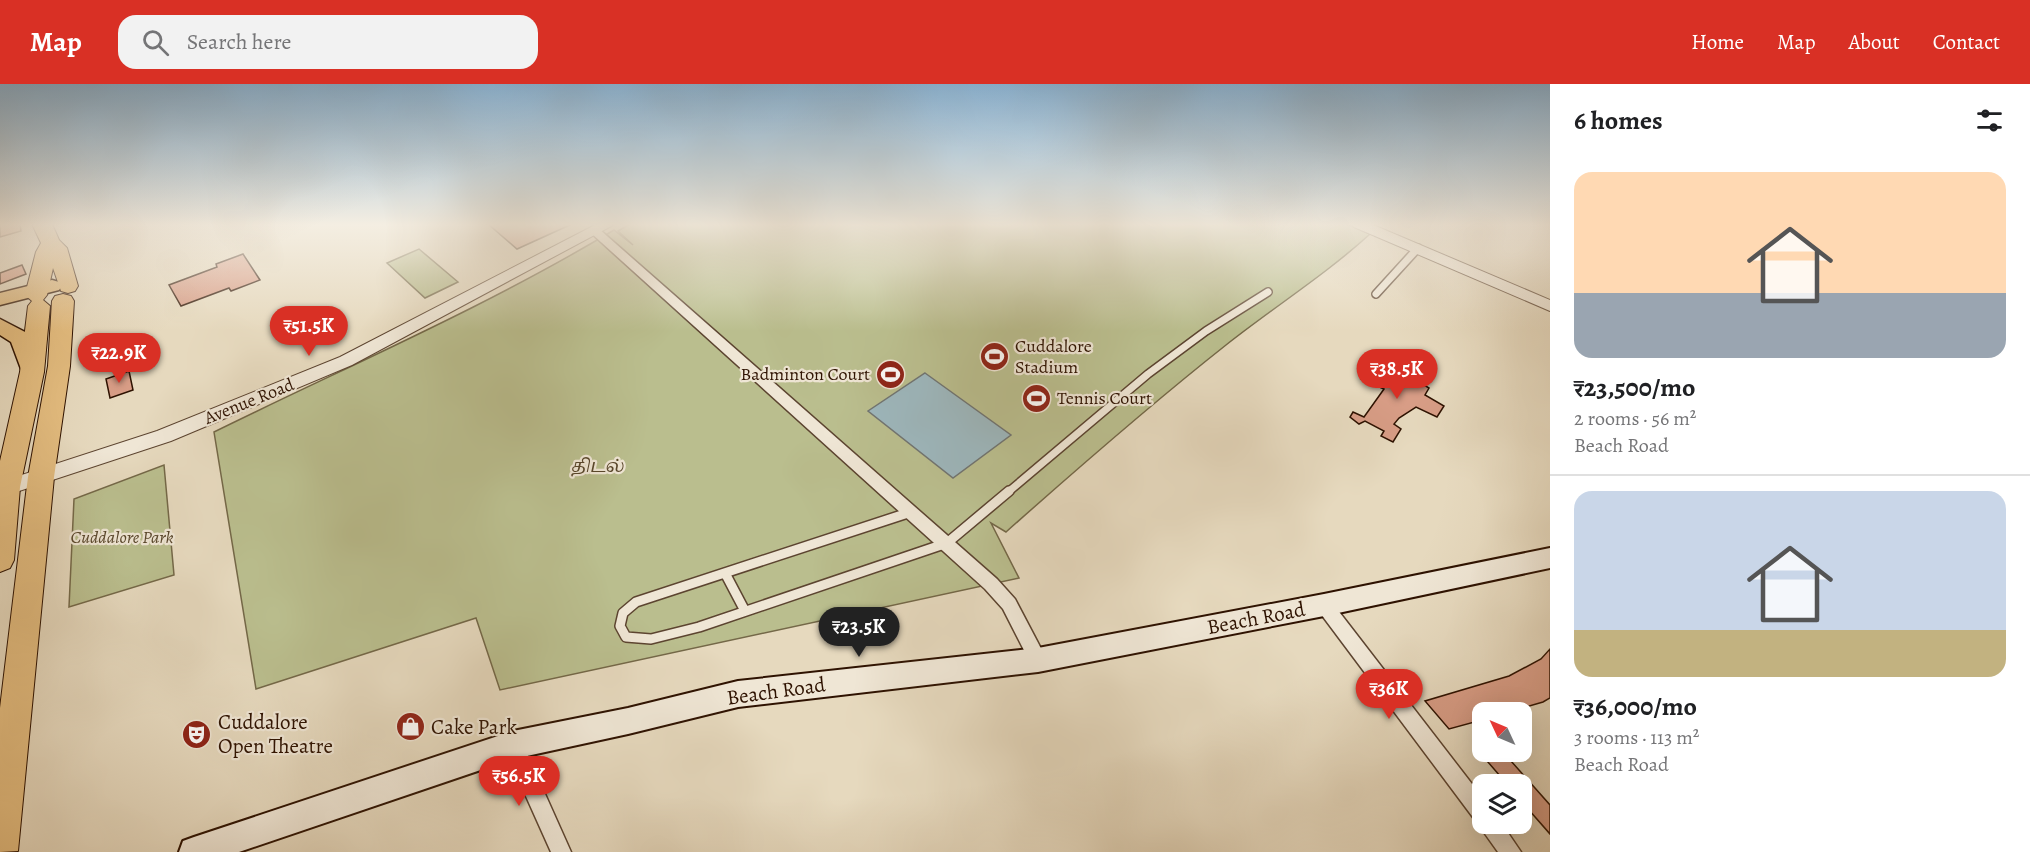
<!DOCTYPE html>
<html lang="en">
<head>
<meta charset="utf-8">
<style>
	body { margin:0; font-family:Alegreya,"Noto Serif Tamil",serif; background:#f2f2f2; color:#202124; height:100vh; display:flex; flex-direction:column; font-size:22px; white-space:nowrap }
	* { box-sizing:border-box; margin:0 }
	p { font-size:20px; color:#757577 }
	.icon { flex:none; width:33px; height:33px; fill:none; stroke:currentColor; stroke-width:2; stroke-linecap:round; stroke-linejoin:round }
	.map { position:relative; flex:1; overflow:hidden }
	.drawer { display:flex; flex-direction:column; background:#fff; width:480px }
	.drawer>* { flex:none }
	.needle { width:39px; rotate:314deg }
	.tools { position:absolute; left:1472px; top:618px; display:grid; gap:12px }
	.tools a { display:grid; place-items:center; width:60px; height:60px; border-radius:12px; background:#fff; box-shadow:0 6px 24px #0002; font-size:30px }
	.price { position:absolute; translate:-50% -51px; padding:0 14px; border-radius:21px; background:#d93025; color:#fff; font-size:20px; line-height:39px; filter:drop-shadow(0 2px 3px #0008) }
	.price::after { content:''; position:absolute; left:50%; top:36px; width:18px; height:14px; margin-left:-9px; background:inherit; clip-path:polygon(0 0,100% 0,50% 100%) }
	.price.active { background:#222; color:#fff }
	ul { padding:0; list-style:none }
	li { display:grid; align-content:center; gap:12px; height:318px; padding:0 24px }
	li+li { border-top:2px solid #e0e0e0 }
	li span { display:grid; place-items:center; height:186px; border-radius:18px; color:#555 }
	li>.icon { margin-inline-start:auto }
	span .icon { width:108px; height:108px; fill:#fffc; stroke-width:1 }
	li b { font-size:26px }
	h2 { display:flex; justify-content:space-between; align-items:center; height:72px; padding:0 24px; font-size:26px }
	header { display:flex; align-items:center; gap:36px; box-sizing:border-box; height:84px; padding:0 30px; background:#d93025; color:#fff }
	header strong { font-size:28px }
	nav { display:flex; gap:33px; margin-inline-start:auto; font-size:21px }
	.search { width:420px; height:54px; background:#f2f2f2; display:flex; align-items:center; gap:15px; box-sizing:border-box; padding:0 21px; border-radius:18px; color:#757577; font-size:22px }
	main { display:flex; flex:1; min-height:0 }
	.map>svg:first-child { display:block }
</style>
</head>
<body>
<header>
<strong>Map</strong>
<div class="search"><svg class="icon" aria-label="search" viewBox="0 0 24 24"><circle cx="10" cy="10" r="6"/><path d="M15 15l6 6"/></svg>Search here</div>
<nav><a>Home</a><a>Map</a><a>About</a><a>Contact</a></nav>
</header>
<main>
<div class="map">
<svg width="1550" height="768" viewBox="0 0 1550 768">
	<rect width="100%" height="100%" fill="#e6d9be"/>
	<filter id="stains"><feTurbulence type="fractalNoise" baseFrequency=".00333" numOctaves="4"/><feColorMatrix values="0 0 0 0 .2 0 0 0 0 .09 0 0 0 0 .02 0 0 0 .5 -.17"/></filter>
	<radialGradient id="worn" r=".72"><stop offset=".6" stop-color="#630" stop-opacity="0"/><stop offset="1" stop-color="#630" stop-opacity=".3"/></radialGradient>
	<!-- green -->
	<path fill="#babe8e" stroke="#746848" stroke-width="1.5" d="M630,140H1347L1370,150C1325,191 1274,223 1226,261C1150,321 1078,384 1006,448L991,439L1019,494L500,606L476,534L256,605L214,348C348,282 486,223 614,146L633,161L618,147Z
		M419,165L458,198L425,214L387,179Z
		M164,381L174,491L69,523L74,415Z"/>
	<!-- water -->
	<path fill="#9db7bd" stroke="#717572" stroke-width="1.5" d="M925,289L1011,351L953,394L868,327Z"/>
	<!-- building -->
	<path fill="#d89d86" stroke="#2e1201" stroke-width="1.5" d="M0,140H20L21,147L0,153Z
		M488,140H572L517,165Z
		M243,170L260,196L231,207L229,204L181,222L169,201L217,183L216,180Z
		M22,181L26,190L0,200V189Z
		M1371,283L1391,292L1407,285L1424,293L1431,297L1424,301L1429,304L1425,311L1444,322L1437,333L1416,323L1399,334L1394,340L1401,345L1393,358L1381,352L1384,347L1365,337L1359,340L1350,333L1353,328L1364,333L1384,305L1361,295Z
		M129,287L133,306L110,314L106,295Z
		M1550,565V614L1543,618L1508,628H1482V636L1449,645L1425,617L1509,592L1541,575Z
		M1489,668H1503L1550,721V750L1521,717V700H1507L1481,670Z"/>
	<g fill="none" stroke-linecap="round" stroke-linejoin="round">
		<defs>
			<path id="service-far1" d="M1376,210L1418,164
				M1007,409L1148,290L1206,247L1268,208"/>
			<path id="service" d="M911,428L636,518L623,529L620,542L626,553L651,555L699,543L947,459L1009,407
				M725,489L745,527"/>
			<path id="minor" d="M595,144L599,145L997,495L1015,515L1047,576L1044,582L1038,584L1032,582L1003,525L985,505L591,149V145Z
				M1324,514L1330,516L1482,713V740H1502L1521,768H1498L1483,747L1481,738L1475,736L1318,526L1315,521L1318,516Z
				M513,652L520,654L571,768H551L503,661L506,654Z"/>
			<path id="tertiary" d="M597,140H615L352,281L171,357L7,411L0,408V398L157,347L340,273Z
				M1352,140H1371L1550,216V227L1354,143Z"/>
			<path id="secondary" d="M1550,464V484L1324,532L1038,588L738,623L628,650L513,675L239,768H179L183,757L194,753L513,647L628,624L738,597L1038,564L1324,510Z"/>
			<path id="primary" d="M52,196L59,198L62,202L59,206L0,221V209Z
				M0,235L27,249L43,288L40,293L32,296L24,293L11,258L0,251Z"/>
			<path id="trunk" d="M32,140H52L59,156L67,164L78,202L75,207L68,209L61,207L53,184L47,211L43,216L50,222L44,288L20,403L14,476L10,484L0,488V377L20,288L28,222L32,217L25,211L36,168L41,159Z
				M63,210L71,212L74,217L70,282L54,393L18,767L0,768V624L28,393L48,282L52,217L55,212Z"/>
		</defs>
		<!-- service-far1 casing -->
		<use href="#service-far1" stroke="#5c4430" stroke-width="10"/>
		<!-- service casing -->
		<use href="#service" stroke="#5c4430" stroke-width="12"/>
		<!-- minor casing -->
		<use href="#minor" stroke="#5c4430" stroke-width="3"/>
		<!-- tertiary casing -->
		<use href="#tertiary" stroke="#5c4430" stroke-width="2"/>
		<!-- secondary casing -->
		<use href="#secondary" stroke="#2e1201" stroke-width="4"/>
		<!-- primary casing -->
		<use href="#primary" stroke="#2e1201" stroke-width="3"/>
		<!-- trunk casing -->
		<use href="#trunk" stroke="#2e1201" stroke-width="2"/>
		<!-- service-far1 -->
		<use href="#service-far1" stroke="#efe6d5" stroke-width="7"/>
		<!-- service -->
		<use href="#service" stroke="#efe6d5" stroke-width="9"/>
		<!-- minor -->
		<use href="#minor" fill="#efe6d5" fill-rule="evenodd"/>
		<!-- tertiary -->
		<use href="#tertiary" fill="#efe6d5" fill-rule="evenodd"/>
		<!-- secondary -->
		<use href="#secondary" fill="#efe6d5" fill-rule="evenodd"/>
		<!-- primary -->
		<use href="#primary" fill="#e3bc7f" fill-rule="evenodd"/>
		<!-- trunk -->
		<use href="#trunk" fill="#e3bc7f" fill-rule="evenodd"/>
	</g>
	<!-- sky -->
	<linearGradient id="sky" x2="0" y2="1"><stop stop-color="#8ab5d7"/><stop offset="0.57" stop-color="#f4eee2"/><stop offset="1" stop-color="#f4eee2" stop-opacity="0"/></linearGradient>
	<rect width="1550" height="247" fill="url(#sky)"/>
	<!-- icons -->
	<defs>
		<symbol id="stadium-disc" viewBox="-11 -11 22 22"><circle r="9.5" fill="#8f2418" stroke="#efe6d5"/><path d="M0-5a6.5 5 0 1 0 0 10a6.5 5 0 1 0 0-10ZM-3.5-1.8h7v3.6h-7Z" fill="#fff"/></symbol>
		<symbol id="shop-disc" viewBox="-11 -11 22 22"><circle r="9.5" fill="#8f2418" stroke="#efe6d5"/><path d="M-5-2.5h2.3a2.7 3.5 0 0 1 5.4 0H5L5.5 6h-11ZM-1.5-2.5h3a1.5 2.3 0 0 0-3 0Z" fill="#fff"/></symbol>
		<symbol id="theatre-disc" viewBox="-11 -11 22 22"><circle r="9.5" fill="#8f2418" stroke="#efe6d5"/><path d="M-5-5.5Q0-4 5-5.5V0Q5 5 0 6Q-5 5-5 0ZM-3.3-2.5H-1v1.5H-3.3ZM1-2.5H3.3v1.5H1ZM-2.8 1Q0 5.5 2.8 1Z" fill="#fff"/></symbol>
	</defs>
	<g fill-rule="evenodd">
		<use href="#stadium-disc" x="978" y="256" width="33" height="33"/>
		<use href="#stadium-disc" x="874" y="274" width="33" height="33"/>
		<use href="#stadium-disc" x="1020" y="298" width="33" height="33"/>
		<use href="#shop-disc" x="394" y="626" width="33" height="33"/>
		<use href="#theatre-disc" x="180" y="634" width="33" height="33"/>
	</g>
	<g text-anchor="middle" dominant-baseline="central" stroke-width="4.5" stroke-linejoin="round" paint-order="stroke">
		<!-- poi labels -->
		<g font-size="18" fill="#2e1201" stroke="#efe6d5" text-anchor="start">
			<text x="1015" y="262">Cuddalore<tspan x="1015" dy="21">Stadium</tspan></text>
			<text x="870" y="290" text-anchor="end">Badminton Court</text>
			<text x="1057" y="314">Tennis Court</text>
		</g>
		<!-- street labels -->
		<g font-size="18" fill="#2e1201" stroke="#efe6d5">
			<text transform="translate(249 317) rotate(-22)">Avenue Road</text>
		</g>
		<!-- park labels -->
		<g font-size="18" font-style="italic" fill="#58462b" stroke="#efe6d5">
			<text x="598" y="382">திடல்</text>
			<text x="122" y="453">Cuddalore Park</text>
		</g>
		<!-- near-street labels -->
		<g font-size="21" fill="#2e1201" stroke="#efe6d5">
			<text transform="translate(1256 534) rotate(-11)">Beach Road</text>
			<text transform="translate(776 607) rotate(-8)">Beach Road</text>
		</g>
		<!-- near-poi labels -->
		<g font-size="21" fill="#2e1201" stroke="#efe6d5" text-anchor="start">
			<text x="218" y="638">Cuddalore<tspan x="218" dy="24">Open Theatre</tspan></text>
			<text x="431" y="643">Cake Park</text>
		</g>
	</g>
	<rect width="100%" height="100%" filter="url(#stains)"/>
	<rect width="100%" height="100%" fill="url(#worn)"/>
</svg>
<div class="tools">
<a><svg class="needle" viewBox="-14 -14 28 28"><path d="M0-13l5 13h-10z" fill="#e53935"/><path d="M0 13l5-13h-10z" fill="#757577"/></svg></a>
<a><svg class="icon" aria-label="layers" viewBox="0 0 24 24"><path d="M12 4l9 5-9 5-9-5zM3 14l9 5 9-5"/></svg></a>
</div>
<b class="price" style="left:309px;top:273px">₹51.5K</b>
<b class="price" style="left:119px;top:300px">₹22.9K</b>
<b class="price" style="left:1397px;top:316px">₹38.5K</b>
<b class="price active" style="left:859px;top:574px">₹23.5K</b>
<b class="price" style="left:1389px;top:636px">₹36K</b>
<b class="price" style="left:519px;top:723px">₹56.5K</b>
</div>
<section class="drawer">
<h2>6 homes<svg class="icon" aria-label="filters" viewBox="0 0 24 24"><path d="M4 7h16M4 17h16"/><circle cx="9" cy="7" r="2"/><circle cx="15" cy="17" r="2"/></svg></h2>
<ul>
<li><span style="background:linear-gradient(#ffd9b3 65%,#9aa5b1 0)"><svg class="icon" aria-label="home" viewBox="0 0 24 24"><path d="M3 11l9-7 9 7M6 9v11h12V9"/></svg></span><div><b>₹23,500/mo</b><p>2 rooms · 56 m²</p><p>Beach Road</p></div></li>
<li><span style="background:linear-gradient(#c9d6e8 75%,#c2b280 0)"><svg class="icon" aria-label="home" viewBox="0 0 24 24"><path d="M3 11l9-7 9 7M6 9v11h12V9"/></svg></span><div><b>₹36,000/mo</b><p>3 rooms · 113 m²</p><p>Beach Road</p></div></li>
</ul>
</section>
</main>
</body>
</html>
